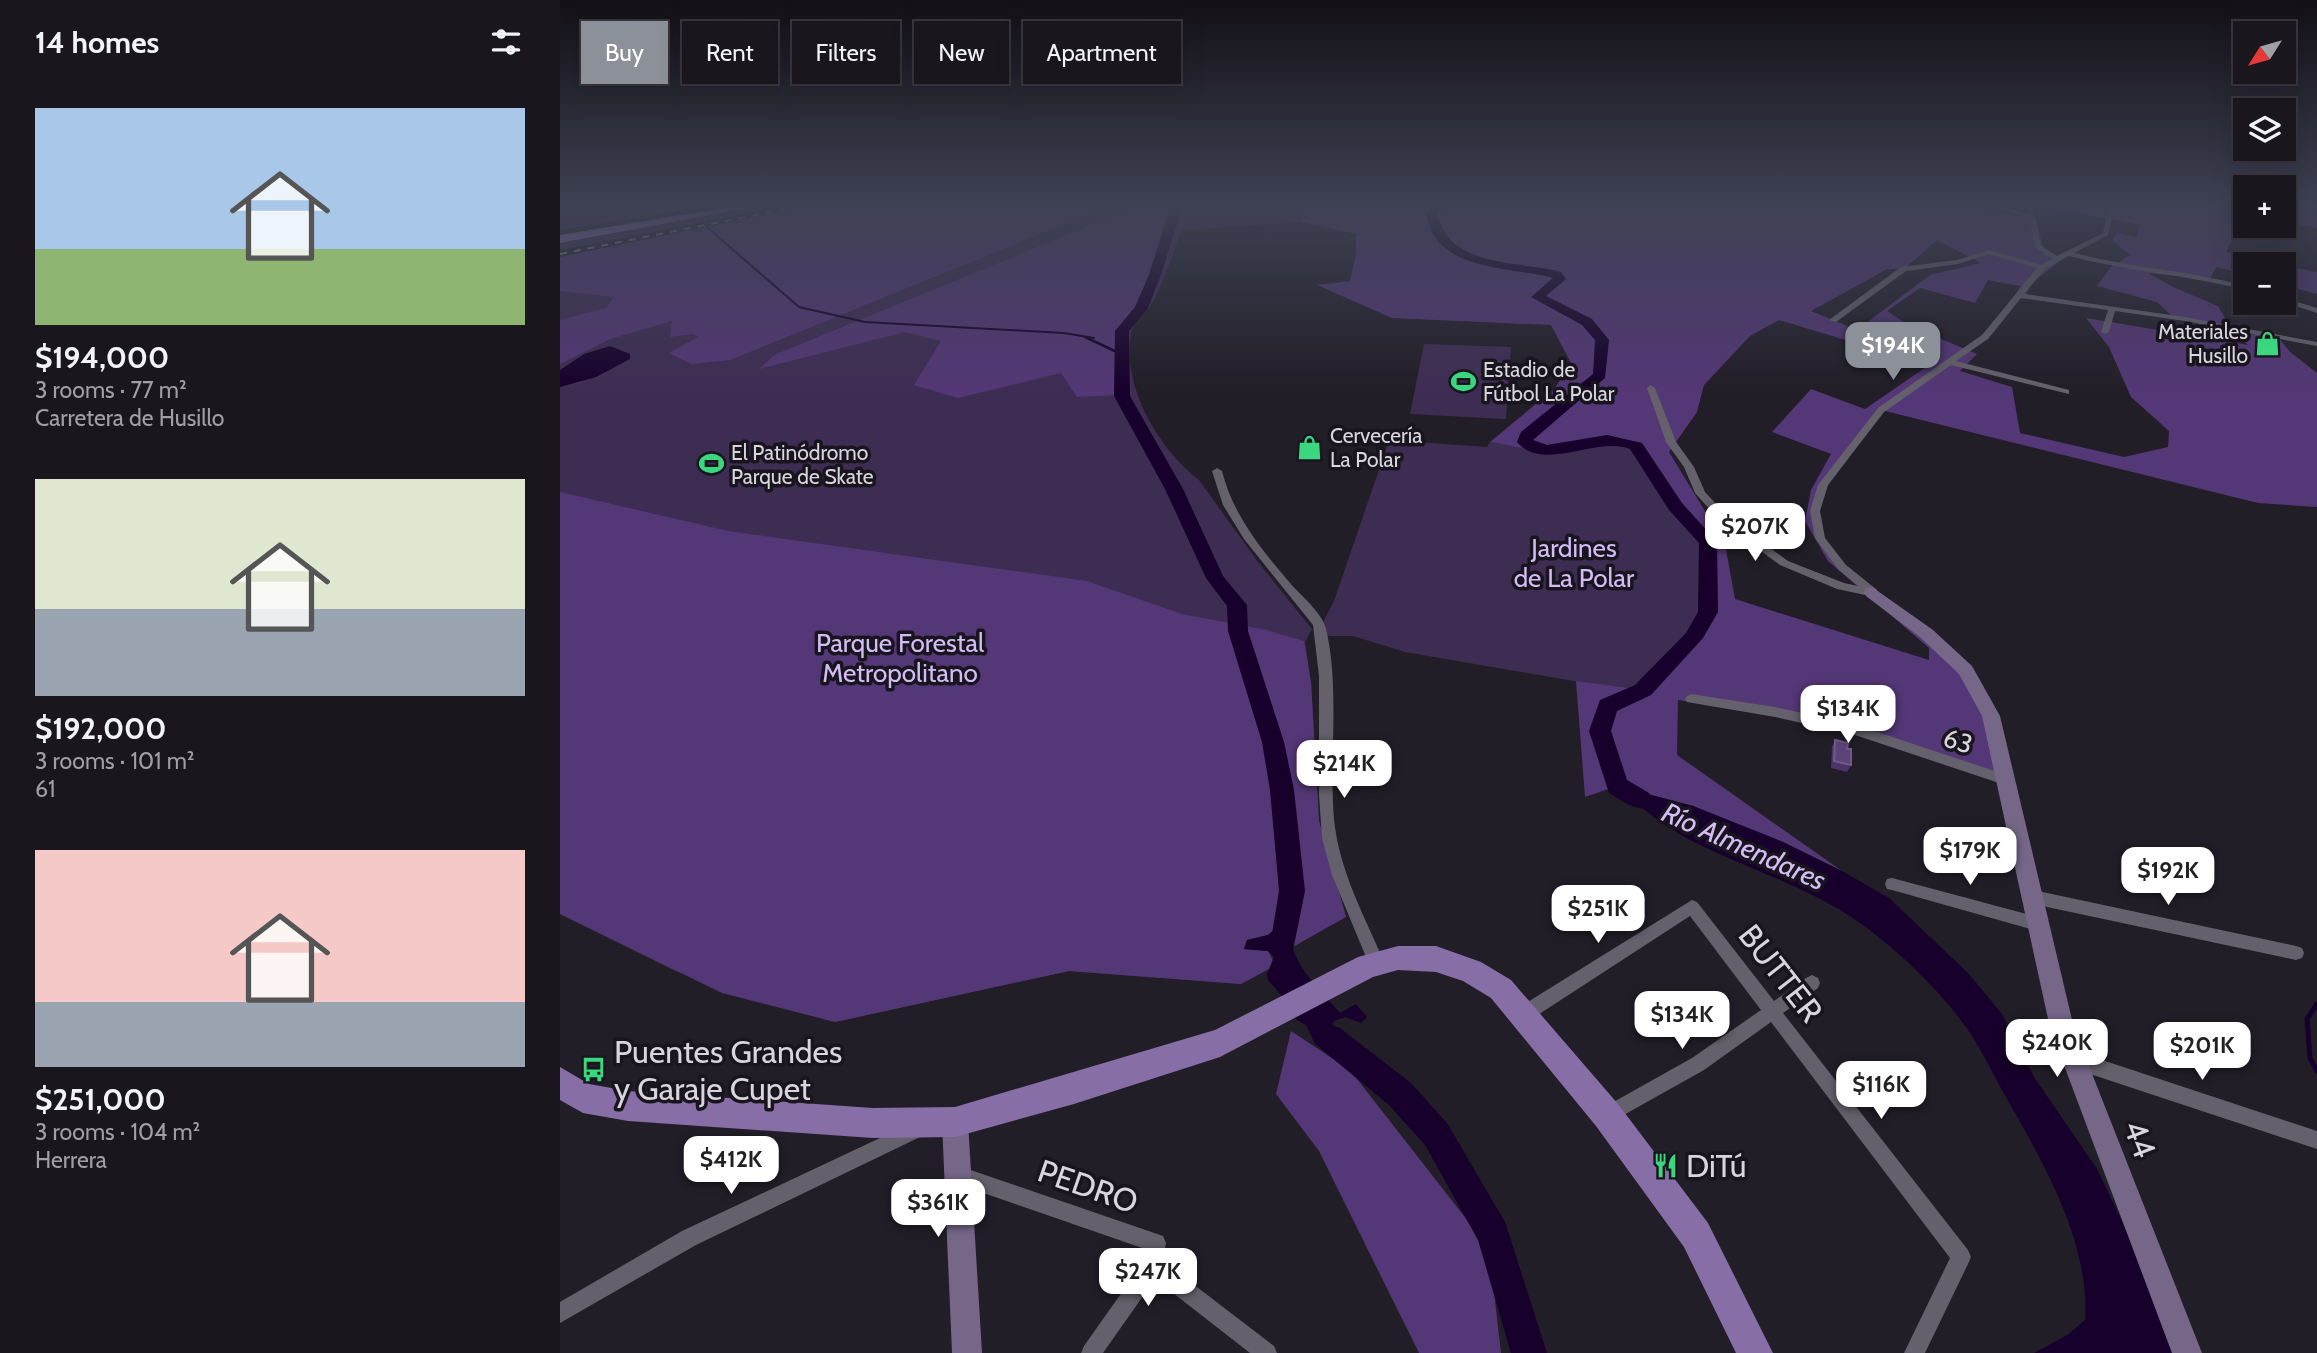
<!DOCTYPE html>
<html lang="en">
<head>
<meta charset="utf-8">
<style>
	body { margin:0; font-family:Cabin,sans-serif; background:#231f27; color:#f1f3f6; height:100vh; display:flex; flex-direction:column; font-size:26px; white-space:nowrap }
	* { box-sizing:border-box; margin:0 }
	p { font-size:23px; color:#9f9fa4 }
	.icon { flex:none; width:38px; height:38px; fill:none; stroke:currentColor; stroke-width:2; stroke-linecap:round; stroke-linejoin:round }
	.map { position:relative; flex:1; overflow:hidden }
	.side { display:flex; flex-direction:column; background:#1a161e; width:560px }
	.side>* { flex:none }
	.banner { position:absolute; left:21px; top:21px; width:665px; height:63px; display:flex; gap:14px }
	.needle { width:46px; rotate:233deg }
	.tools { position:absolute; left:1673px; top:21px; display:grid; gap:14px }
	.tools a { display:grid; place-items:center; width:63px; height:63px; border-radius:0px; background:#1a161e; box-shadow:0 7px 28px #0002,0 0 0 2px #38353c; font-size:35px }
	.price { position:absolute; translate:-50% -60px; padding:0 16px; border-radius:14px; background:#fff; color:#222; font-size:23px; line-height:46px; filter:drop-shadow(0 2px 4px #0008) }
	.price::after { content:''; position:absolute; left:50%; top:42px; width:21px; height:16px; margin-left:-10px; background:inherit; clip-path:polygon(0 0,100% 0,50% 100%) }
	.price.active { background:#8c9099; color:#fff }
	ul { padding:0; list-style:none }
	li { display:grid; align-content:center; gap:14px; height:371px; padding:0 35px }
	li span { display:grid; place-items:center; height:217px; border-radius:0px; color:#555 }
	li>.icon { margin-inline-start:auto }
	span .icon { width:126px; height:126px; fill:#fffc; stroke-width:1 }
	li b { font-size:30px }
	h2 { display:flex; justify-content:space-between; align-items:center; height:84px; padding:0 35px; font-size:30px }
	.pill { padding:0 24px; border-radius:0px; background:#1a161e; box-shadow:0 7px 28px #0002,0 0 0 2px #38353c; font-size:24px; line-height:63px }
	.pill.active { background:#8c9099; color:#fff }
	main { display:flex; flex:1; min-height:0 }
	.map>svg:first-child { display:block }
</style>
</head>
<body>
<main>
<section class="side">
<h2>14 homes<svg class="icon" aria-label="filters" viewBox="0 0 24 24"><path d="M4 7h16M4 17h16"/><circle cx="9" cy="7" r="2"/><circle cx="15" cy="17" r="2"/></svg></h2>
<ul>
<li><span style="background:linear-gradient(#a9c7e8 65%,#8fb573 0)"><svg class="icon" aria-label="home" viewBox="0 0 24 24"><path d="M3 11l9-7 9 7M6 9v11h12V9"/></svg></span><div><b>$194,000</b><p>3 rooms · 77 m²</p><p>Carretera de Husillo</p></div></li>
<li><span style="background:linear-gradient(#dfe7d0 60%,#9aa5b1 0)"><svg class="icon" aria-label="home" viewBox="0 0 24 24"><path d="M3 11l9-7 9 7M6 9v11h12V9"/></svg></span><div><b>$192,000</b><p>3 rooms · 101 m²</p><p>61</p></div></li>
<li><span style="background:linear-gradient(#f6c9c9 70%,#9aa5b1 0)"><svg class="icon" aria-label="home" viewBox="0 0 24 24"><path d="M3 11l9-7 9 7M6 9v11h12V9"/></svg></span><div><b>$251,000</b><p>3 rooms · 104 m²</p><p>Herrera</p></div></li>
</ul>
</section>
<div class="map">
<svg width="1757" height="1353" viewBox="0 0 1757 1353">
	<rect width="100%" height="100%" fill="#221e28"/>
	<!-- green -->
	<path fill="#3e2d53" d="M0,202H174L0,230Z
		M229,202H244L0,250V243Z
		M269,202H741L742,222L622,230C613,253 605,278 594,300C588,311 575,319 572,330C559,382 598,449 639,480L698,562L752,629L745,642L751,682L759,821L786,917L728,938L726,919L708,935L687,940L684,949L687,951L699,948L681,984L509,971L275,1022L113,970L0,914V257Z
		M864,344L951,347L946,419L850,414Z
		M832,432L843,433L841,441L927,447L930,442L986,451L1053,437L1066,440L1076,446L1115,506L1148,542V612L1133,638L1083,690L1061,689L845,652L793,636H760L761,626L774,601Z"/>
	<!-- forest -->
	<path fill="#543776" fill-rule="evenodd" d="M269,202H559L170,360L131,364L109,353L138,337L133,334L110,337L112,321L50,339L0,364V320L46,308L54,297L0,291V257Z
		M587,202H609L610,214L577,306L560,330L558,395L517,397L501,373L398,398L354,385L381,341L345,332L199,369L214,355Z
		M741,202H1383L1469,217L1468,202H1685V216L1672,214L1675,235L1666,252L1714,264H1685V274L1656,267L1650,279L1588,273L1613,287L1658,306L1669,325L1718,337L1730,352L1757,373V507L1698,503L1321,410L1263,485L1255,511L1260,538L1282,567L1406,670L1448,781L1293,729L1118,700L1117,755L1282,871L1223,842L1133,806L1057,786L1025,797L1016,681L1083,690L1133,638L1148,612V542L1115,506L1076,446C1046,427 1017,451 985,450C967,450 948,445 930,442L994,389L1001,379L999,373L1011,363L991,325L832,318L757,285L790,281L796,253V234L742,222ZM1472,204L1581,225L1576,237L1557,233L1552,240L1570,255L1551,267L1537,286L1597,302L1614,318L1672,330L1688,345L1526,318L1549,347L1571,397L1609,431L1608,447L1564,457L1460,433L1452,387L1400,371L1417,354L1350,326L1327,311L1360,288L1415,303L1428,280L1460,286L1455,297L1525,307V303L1466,294L1472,283L1501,260L1483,247ZM1377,240L1421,263L1370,275L1297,330L1251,311L1327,269H1344ZM1219,320L1369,365L1305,409L1251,389L1212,432L1271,454L1251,490L1245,521L1268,561L1369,648V660L1175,599L1165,544L1109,452L1137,412L1144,385L1190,336Z
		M1724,202H1757V228L1724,221Z
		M1724,266L1757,272V294L1724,285Z
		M0,492L168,531L527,581L622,614L706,630L744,641L751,682L759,821L786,917L731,948L726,919L708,935L687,940L684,949L708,951L714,962L711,968L681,984L509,971L275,1022L162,993L0,914Z
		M731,1031L790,1070L929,1248L941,1353H859L759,1151L716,1094Z"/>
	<!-- water -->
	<path fill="#17002b" d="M50,346L70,354V359L36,377L0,387V370L24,354Z
		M1057,786L1133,806L1223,842L1282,871L1329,898L1408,973L1442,1014L1474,1077L1537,1169L1568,1234L1617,1353H1474L1509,1334L1525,1320C1530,1239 1481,1159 1442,1090C1431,1070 1421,1049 1408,1030C1380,990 1339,951 1300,923C1251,888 1192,871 1138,844C1107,829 1082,809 1057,786Z
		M726,919C732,966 751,979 780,1013L796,1004L807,1017L801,1023L785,1017L774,1021L772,1025L778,1029L780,1037L796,1046L784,1063L755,1044L746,1025L729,1015L722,996L708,980L707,974L714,957L708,951L684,949L687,940L708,935Z"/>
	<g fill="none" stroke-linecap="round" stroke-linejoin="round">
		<!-- stream-far2 -->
		<path stroke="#17002b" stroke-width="2" d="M148,228L239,307L305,322L504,333L534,338"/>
		<!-- stream-far1 -->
		<path stroke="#17002b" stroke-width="2.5" d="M525,337L561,354"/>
		<!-- stream -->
		<path stroke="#17002b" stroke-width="5" d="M1757,1004L1747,1019L1750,1058L1757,1071"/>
		<!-- river -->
		<path fill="#17002b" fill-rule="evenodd" d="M609,202H619L620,214L601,275L588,308L569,331L570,396L623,489L663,576L687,605L688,631L724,742L734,790L745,891L732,955L723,958L714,955L710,946L719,891L710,790L702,742L668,631L667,606L646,578L605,489L554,396L555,331L575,307L589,275L608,214Z
			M878,202H889L878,214C887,268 962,261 1001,272L1006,279L986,296L1032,319L1049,340L1045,378L973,440L987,445L1047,435L1082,443L1122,503L1157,542L1158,612L1143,638L1091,695L1057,711L1051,731L1067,780L1089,793L1093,800L1089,807C1074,812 1062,800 1049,793L1029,731L1040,700L1075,685L1126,633L1138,612L1139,543L1109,510L1070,449C1036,436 984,473 957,442L961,432L1033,374L1035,340L1022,325L971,297L993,278C951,266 875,273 866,213Z
			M770,1024L780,1028L851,1083L887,1123L945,1222L987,1353H951L918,1240L865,1145L829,1105L760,1048L756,1038L760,1028Z"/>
		<!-- street -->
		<path fill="#65616c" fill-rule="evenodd" d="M1414,202H1423L1471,215L1476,222L1481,246L1497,256L1543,233L1547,213L1544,202H1550L1553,213L1548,235L1514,253C1571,268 1629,270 1685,286V290C1627,275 1567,271 1509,256L1485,269L1464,294L1625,317L1757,342V346L1625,321L1555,311L1549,332L1545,334L1541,332L1548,310L1461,298L1428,339L1396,361L1509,390V394L1391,365L1324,412L1268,485L1260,511L1265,538L1286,565L1316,589L1318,592L1316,595L1310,596L1277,589L1220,565L1160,521L1135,493L1124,467L1106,442L1087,388L1091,385L1095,388L1116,442L1134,467L1145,492L1168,517L1228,561L1284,583L1298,586L1278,569L1255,538L1250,511L1258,485L1318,408L1422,335L1477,268L1429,254L1398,264L1346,271L1276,322L1269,320L1341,267L1397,260L1429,250L1481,265L1492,259L1475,247L1470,222L1467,217Z
			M1724,298L1757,308V313L1724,302Z
			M657,468L662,471C673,515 701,549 730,583C741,596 762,612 766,629C780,687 769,759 774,819C779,871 805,917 825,964L823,969L817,971L811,969L772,875L762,838L759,795V676L753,625L684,539L663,505L652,471Z
			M1131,694L1215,707L1293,724L1453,777L1455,781L1453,785L1448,786L1292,734L1215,717L1127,702L1125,699L1127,696Z
			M1332,878L1478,917L1483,919L1486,924L1483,929L1478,931L1332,890L1327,889L1325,884L1327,879Z
			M1473,890L1736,946L1742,948L1744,953L1742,958L1736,960L1473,904L1468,902L1466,897L1468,892Z
			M1132,900L1137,902L1214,1001L1246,978L1252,975L1258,978L1260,983L1258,988L1223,1013L1408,1250L1411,1257L1408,1264L1365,1353H1344L1390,1258L1211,1022L1144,1070L1053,1121L1047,1124L1041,1121L1038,1115L1041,1109L1132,1058L1201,1010L1130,916L970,1020L964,1022L958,1020L956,1014L958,1008Z
			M1515,1051L1757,1131V1149L1515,1069L1509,1066L1506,1060L1509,1054Z
			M354,1122L360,1125L363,1131L360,1137L136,1245L0,1323V1302L122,1231Z
			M399,1166L603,1236L606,1243L603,1261L714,1346L717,1353H690L595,1279L543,1353H521L524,1346L584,1261L585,1249L392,1182L390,1175L392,1168Z"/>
		<!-- secondary -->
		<path fill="#766789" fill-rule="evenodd" d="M1312,587L1373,630L1412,666L1440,716L1514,1028L1642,1353H1612L1490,1028L1422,716L1399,674L1361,638L1306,596L1304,592L1306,588Z
			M395,1109L404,1113L408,1122L422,1353H392L382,1122L386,1113Z"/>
		<!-- primary -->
		<path fill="#876ea7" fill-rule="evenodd" d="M838,946H876L921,962L951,980L1058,1104L1148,1223L1213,1353H1176L1124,1247L1036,1126L931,998L903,981L876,972L838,970L813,977L660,1057L514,1104L395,1137L313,1138L68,1121L23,1113L0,1100V1067L29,1084L68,1091L313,1108L395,1107L655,1030L798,957Z"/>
		<!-- highway -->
		<path fill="#9d76ce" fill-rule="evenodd" d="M200,202H222L0,243V235Z"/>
		<!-- rail -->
		<path stroke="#8d8a92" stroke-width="2" stroke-dasharray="7 7" stroke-linecap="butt" d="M0,254L261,202"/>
	</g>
	<!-- wall -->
	<path fill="#4d326b" d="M1275,740L1287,749L1291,765L1287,772L1271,768L1272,747Z"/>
	<!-- shaded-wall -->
	<path fill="#36234b" d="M0,202H33L24,211L11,216L0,218Z"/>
	<!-- building -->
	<path fill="#5c4478" stroke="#705a87" stroke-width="2" d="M1275,740L1288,743L1287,749H1291V765L1274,761Z"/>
	<!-- sky -->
	<linearGradient id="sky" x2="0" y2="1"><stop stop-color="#131016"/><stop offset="0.52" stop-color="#3e4153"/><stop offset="1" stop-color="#3e4153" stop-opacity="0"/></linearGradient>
	<rect width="1757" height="391" fill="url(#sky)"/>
	<!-- icons -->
	<defs>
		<symbol id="shop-bare" viewBox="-9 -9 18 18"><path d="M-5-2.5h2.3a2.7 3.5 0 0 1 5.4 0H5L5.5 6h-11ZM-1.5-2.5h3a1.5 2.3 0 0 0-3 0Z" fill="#3bd77f" stroke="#19151f" stroke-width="2.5" paint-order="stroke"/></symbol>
		<symbol id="stadium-bare" viewBox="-9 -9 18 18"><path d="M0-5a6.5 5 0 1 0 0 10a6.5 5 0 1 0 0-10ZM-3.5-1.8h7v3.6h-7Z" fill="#3bd77f" stroke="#19151f" stroke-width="2.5" paint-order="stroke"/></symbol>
		<symbol id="bus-bare" viewBox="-9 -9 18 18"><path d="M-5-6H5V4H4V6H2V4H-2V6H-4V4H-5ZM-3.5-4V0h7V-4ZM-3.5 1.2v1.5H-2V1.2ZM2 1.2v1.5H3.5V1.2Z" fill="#3bd77f" stroke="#19151f" stroke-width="2.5" paint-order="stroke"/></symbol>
		<symbol id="restaurant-bare" viewBox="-9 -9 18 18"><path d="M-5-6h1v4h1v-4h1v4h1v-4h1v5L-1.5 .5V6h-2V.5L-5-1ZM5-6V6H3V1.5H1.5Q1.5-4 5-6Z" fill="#3bd77f" stroke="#19151f" stroke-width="2.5" paint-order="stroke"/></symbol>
	</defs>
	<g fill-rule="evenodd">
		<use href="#shop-bare" x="1690" y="326" width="35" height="35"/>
		<use href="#stadium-bare" x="886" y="364" width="35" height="35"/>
		<use href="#shop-bare" x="732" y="430" width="35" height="35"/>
		<use href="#stadium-bare" x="134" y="446" width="35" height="35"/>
		<use href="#bus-bare" x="16" y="1052" width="35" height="35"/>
		<use href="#restaurant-bare" x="1088" y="1148" width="35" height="35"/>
	</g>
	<g text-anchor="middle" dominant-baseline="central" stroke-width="7" stroke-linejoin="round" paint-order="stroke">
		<!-- far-poi labels -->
		<g font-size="21" fill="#d8d5dc" stroke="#19151f" text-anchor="start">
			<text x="1688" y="331" text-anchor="end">Materiales<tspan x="1688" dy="24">Husillo</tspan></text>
			<text x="923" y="369">Estadio de<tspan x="923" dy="24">Fútbol La Polar</tspan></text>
			<text x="770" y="435">Cervecería<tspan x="770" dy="24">La Polar</tspan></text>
			<text x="171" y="452">El Patinódromo<tspan x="171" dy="24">Parque de Skate</tspan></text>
		</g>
		<!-- park labels -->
		<g font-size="26" fill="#d3bcf5" stroke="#19151f">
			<text x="1014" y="548">Jardines<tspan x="1014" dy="30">de La Polar</tspan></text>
			<text x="340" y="643">Parque Forestal<tspan x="340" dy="30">Metropolitano</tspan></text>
		</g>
		<!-- street labels -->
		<g font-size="26" fill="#d8d5dc" stroke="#19151f">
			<text transform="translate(1398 741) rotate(17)">63</text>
		</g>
		<!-- water labels -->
		<g font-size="28" font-style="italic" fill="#d4bdf5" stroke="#19151f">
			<text transform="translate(1184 846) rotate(24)">Río Almendares</text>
		</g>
		<!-- near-street labels -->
		<g font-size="32" fill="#d8d5dc" stroke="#19151f">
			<text transform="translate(1221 973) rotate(52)">BUTTER</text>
			<text transform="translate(1580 1139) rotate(69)">44</text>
			<text transform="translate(528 1186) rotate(19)">PEDRO</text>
		</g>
		<!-- near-poi labels -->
		<g font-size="32" fill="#d8d5dc" stroke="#19151f" text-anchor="start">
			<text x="54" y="1051">Puentes Grandes<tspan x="54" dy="37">y Garaje Cupet</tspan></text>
			<text x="1126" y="1165">DiTú</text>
		</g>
	</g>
</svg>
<div class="tools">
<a><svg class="needle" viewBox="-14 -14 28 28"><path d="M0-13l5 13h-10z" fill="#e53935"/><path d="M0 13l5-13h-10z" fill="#9f9fa4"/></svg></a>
<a><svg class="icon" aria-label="layers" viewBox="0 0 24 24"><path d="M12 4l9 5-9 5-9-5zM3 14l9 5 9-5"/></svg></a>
<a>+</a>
<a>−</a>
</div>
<b class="price active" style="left:1333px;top:382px">$194K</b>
<b class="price" style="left:1195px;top:563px">$207K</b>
<b class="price" style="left:1288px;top:745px">$134K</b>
<b class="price" style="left:784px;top:800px">$214K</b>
<b class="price" style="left:1410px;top:887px">$179K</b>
<b class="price" style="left:1608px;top:907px">$192K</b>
<b class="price" style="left:1038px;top:945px">$251K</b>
<b class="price" style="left:1122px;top:1051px">$134K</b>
<b class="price" style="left:1497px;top:1079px">$240K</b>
<b class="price" style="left:1642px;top:1082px">$201K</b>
<b class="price" style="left:1321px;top:1121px">$116K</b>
<b class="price" style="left:171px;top:1196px">$412K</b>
<b class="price" style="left:378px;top:1239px">$361K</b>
<b class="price" style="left:588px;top:1308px">$247K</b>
<div class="banner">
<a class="pill active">Buy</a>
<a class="pill">Rent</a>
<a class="pill">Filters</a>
<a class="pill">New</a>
<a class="pill">Apartment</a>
</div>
</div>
</main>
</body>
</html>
